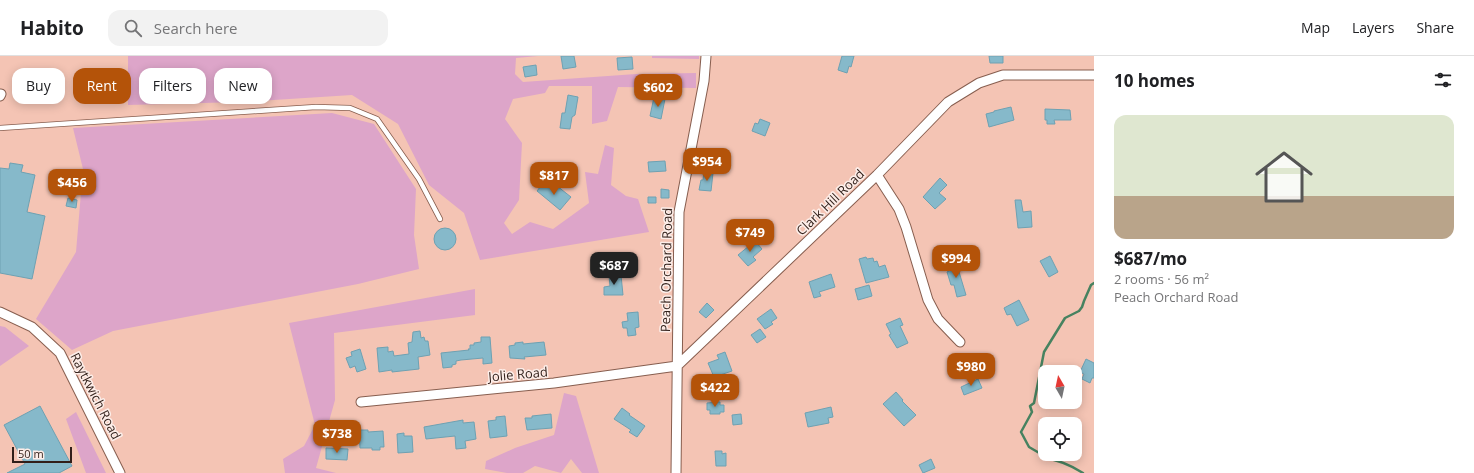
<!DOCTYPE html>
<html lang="en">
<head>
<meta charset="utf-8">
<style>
	body { margin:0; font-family:"Open Sans",sans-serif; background:#f2f2f2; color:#202124; height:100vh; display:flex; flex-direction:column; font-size:15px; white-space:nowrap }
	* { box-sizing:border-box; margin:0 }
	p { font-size:13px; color:#757577 }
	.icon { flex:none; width:22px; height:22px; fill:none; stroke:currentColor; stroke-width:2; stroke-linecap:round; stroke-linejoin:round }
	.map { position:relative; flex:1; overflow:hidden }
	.details { display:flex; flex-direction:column; background:#fff; width:380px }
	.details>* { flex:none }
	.guide { position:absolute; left:12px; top:12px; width:380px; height:36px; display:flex; gap:8px }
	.needle { width:26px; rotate:351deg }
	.controls { position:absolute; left:1038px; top:309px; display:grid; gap:8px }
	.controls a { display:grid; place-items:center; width:44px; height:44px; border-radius:8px; background:#fff; box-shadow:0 2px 10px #0003; font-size:20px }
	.scale { position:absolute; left:12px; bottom:10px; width:60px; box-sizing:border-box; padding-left:4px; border:2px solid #311f19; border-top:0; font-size:11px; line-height:14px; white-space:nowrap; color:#311f19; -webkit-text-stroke:3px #fdeee9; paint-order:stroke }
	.price { position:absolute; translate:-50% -34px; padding:0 9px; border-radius:8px; background:#b45309; color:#fff; font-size:13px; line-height:26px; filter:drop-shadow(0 1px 2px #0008) }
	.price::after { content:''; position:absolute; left:50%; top:24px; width:12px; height:9px; margin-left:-6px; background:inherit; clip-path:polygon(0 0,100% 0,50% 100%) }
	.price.current { background:#222; color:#fff }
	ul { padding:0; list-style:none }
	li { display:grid; align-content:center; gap:8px; height:212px; padding:0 20px }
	li span { display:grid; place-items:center; height:124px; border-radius:12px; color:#555 }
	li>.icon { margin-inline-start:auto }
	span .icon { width:72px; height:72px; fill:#fffc; stroke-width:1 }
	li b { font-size:17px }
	h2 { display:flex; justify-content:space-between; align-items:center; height:48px; padding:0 20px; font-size:17px }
	.chip { padding:0 14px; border-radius:12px; background:#fff; box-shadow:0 2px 10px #0003; font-size:14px; line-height:36px }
	.chip.current { background:#b45309; color:#fff }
	header { display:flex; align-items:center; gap:24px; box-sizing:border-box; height:56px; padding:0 20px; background:#fff; border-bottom:1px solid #e0e0e0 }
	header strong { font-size:19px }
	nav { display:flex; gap:22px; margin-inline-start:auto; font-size:14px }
	.search { width:280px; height:36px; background:#f2f2f2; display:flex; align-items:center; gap:10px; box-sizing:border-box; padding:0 14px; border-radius:12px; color:#757577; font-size:15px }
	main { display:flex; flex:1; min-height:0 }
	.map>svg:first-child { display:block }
</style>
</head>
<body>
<header>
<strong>Habito</strong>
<div class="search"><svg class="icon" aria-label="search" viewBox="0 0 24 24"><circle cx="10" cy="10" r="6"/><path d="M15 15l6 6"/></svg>Search here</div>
<nav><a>Map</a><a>Layers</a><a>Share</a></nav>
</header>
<main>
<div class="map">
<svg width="1094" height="417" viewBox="0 0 1094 417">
	<rect width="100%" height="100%" fill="#f4c4b4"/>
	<!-- green -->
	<path fill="#dda5c9" d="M128,0H538L516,2L515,18L523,26L636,18L696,17V32L618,31L607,65L592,68V30H549L545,37L513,43L505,63L522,87L519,144L504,167L512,178L530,166L553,173L589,147L585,116L598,118L605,89L614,92L611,129L626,140L638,143L649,176L480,204L464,157L429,129L398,68L352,39L241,46L128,49Z
		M652,0H699V3L652,2Z
		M332,57L374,68L416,133L414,179L419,213L358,228L113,275L72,294L36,263L76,196L83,113L73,72Z
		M475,233V259L334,277L335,344L316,412L336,417H285L283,403L304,390L315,369L289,267Z
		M0,270L5,271L29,290L0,310Z
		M564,337L576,340L599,417H582L571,403L561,417L535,410L523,417H507L485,413L486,405L515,392L554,379Z
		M76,356L106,417H86L66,363Z"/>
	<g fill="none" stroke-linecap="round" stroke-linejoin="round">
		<!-- stream -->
		<path stroke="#478260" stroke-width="2.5" d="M1083,417C1072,410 1058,404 1045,402L1041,398L1029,391L1021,376L1032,356L1030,350L1034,347L1044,296L1065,262L1079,255L1082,251L1084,245L1091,229L1094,227"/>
	</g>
	<!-- building -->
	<path fill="#86b9ca" stroke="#6ea1b2" d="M561,0H574L576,11L563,13Z
		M842,0H854L851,11L849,10L847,17L838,14Z
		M989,0H1003V7H990Z
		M632,1L633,13L618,14L617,2Z
		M536,9L537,19L525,21L523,11Z
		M568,39L578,41L575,59L572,61L570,73L560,72L562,57H565Z
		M654,41L665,43L661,63L650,60Z
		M1011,51L1014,64L989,71L986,58L994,56V55Z
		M1045,53L1070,54L1071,64H1054L1055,68H1047V64H1045Z
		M760,63L770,67L765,80L752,75L755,67L758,68Z
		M665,105L666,115L649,116L648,106Z
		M10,107L23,109L21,116L35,119L27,156L45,160L32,223L0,217V112L9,113Z
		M704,116L713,117L711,135L699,134L701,124H703Z
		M940,122L947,129L939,137L946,143L935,153L923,141Z
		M544,126L554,134L557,130L571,141L560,154L537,135Z
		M661,133L669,134V142H661Z
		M648,141H656V147H648Z
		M68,142L77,144L76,152L66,150Z
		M1015,144H1021L1023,156L1031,155L1032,171L1018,172Z
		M434 183a11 11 0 1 1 22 0a11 11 0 1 1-22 0Z
		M755,185L762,193L753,201L756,204L748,210L738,199Z
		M1050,200L1058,216L1049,221L1040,205Z
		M866,201L867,203L873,202L874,206L877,205L879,211L885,209L889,221L866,227L859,203Z
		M956,206L966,239L957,241L954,229H951L947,216L949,215L947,208Z
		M831,218L835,231L819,236L821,240L814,242L809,226Z
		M621,219L623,239H604V231L610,230L609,220Z
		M869,229L872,240L858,244L855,233Z
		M1019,244L1029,264L1017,270L1011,258L1007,259L1004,252Z
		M707,247L714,254L706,262L699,256Z
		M771,253L777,262L771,266L773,268L765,273L757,263Z
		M638,256L639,271L635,272L636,279L628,280L627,272H623L622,266L628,265L627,257Z
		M900,262L903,269L900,270L908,287L897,292L889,279L891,278L886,268Z
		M760,273L766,281L757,287L751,279Z
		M420,275L421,282L424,281L425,285H428L430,299L418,301L419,313L392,316V314L379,316L377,292L388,291V296L393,295L394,300L409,298L408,287L412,286L413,276Z
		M481,281H490L492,307L483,308V302L461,304L456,305V308L452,309V311L443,312L441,297L469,294L468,293H470V289H474V287L481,286Z
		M523,286V288L544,286L546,299L524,301L525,303L510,302L509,290L515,289V287Z
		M360,293L366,313L357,316L355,310L350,312L346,302L352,300L351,296Z
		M725,296L732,315L714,321L708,307L719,303L717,299Z
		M1086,303L1094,307V322H1092L1090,327L1082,323L1084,318L1080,316Z
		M978,323L982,332L964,339L961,331Z
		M896,336L903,344L902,345L916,359L904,370L883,348Z
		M720,346V349H724V356H720V358H710V354H707V347Z
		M40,350L72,410L59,417H7L25,408L4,369Z
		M831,351L833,361L828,362L829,367L808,371L805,357Z
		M622,352L630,358L629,359L645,370L637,381L629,376L631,374L614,363Z
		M551,358L552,372L527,374L525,362H532V360Z
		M741,358L742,368L733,369L732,359Z
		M505,360L507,380L490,382L488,365L496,364V361Z
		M463,364V367L474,366L476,383L465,385L466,392L456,393L455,380L426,383L424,371Z
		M359,374H368V376L383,375L384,391H380V394H372V392H360Z
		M404,377V380H412L413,396L398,397L397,378Z
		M326,392L348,393L347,404L326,403Z
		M715,395H722V398L726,397V410H716Z
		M931,403L935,412L923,417L919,409Z"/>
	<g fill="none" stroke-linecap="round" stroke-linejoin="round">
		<defs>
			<path id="service" d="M0,72L316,51L350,52L377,63L419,123L440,163"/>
			<path id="minor" d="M0,40L1,38
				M877,119L899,153L906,171L928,244L938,263L960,286
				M0,256L32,271L60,297L120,417
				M677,310L877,119L948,46L979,27L1003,19H1094
				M361,346L554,327L677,310
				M676,417L679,156L704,25L706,0"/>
		</defs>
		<!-- service casing -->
		<use href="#service" stroke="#875e4f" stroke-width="6"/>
		<!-- minor casing -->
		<use href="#minor" stroke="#875e4f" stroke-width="11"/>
		<!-- service -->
		<use href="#service" stroke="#fff" stroke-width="4.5"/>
		<!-- minor -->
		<use href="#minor" stroke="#fff" stroke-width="9"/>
	</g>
	<g text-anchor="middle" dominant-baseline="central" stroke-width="3" stroke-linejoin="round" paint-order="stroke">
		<!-- street labels -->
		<g font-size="13" fill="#311f19" stroke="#fdeee9">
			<text transform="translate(830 146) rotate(-44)">Clark Hill Road</text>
			<text transform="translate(666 214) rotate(-89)">Peach Orchard Road</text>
			<text transform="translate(518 318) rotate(-5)">Jolie Road</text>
			<text transform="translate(96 340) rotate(63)">Raytkwich Road</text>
		</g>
	</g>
</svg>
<div class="controls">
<a><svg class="needle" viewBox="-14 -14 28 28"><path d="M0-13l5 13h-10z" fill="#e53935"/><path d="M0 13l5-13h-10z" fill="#757577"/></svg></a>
<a><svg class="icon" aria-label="locate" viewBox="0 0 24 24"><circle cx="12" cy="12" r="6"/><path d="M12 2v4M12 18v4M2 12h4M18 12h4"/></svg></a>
</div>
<div class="scale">50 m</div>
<b class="price" style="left:658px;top:52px">$602</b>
<b class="price" style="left:707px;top:126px">$954</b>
<b class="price" style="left:554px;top:140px">$817</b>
<b class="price" style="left:72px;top:147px">$456</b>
<b class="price" style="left:750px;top:197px">$749</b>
<b class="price" style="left:956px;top:223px">$994</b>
<b class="price current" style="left:614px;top:230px">$687</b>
<b class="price" style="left:971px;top:331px">$980</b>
<b class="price" style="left:715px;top:352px">$422</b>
<b class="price" style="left:337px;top:398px">$738</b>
<div class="guide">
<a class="chip">Buy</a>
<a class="chip current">Rent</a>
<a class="chip">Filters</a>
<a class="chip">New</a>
</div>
</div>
<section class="details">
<h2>10 homes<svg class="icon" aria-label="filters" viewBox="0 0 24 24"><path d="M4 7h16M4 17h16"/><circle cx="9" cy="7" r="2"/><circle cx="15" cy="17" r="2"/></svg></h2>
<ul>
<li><span style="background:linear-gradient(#dfe7d0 65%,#b9a48a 0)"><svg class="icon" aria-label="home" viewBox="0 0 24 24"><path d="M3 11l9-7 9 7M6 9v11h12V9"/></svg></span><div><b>$687/mo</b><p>2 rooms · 56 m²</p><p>Peach Orchard Road</p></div></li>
</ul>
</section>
</main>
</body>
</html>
